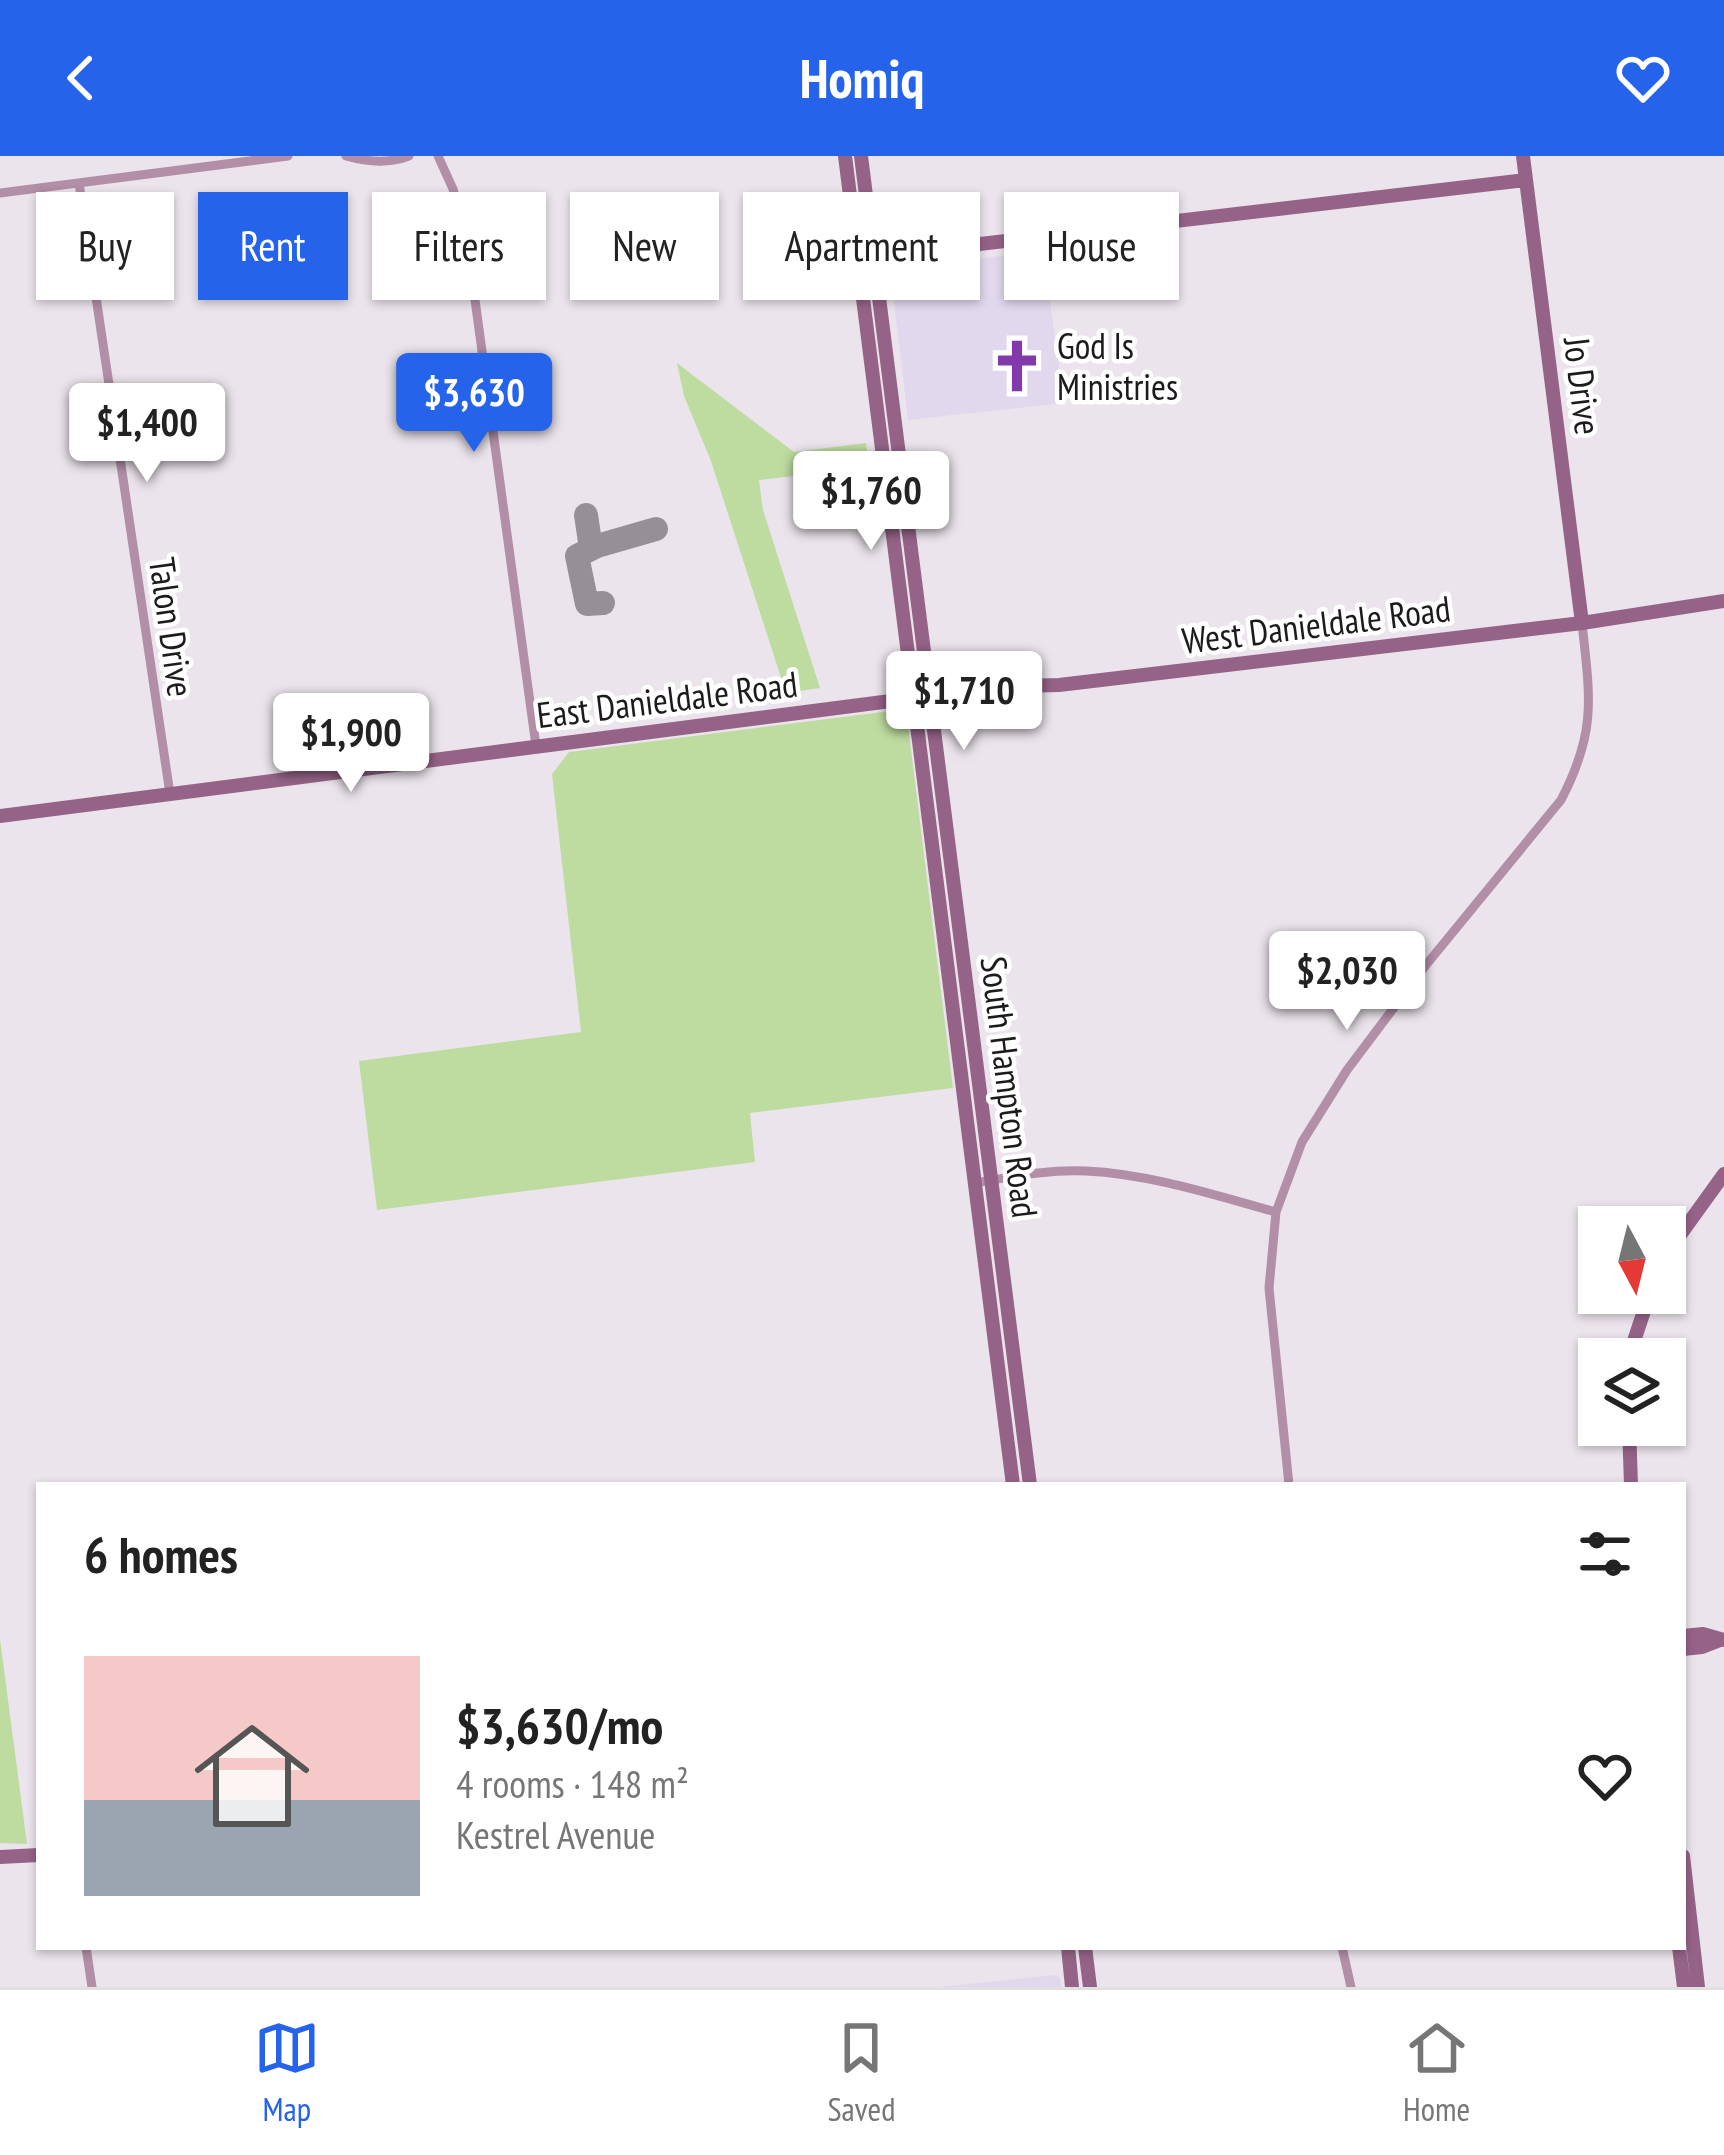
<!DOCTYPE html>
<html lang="en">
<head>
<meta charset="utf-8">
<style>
	body { margin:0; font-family:"PT Sans Narrow",sans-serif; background:#f2f2f2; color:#222; height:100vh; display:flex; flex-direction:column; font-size:45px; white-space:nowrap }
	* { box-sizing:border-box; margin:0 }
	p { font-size:39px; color:#767676 }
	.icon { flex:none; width:66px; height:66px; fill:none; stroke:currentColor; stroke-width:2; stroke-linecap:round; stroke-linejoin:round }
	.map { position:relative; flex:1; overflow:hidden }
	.panel { position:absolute; left:36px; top:1326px; width:1650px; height:468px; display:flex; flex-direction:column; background:#fff; border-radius:0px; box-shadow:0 3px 9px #0004 }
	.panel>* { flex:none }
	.top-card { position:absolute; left:36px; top:36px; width:1653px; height:108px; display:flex; gap:24px }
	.needle { width:78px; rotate:173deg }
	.controls { position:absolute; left:1578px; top:1050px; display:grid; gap:24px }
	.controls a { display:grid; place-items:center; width:108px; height:108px; border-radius:0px; background:#fff; box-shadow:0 3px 9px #0004; font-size:60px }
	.price { position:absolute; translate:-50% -102px; padding:0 27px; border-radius:12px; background:#fff; color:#222; font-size:39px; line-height:78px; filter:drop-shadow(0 3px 6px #0008) }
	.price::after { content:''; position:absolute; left:50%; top:72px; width:36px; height:27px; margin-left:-18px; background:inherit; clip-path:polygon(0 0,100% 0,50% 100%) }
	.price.active { background:#2563eb; color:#fff }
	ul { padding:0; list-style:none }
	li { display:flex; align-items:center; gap:36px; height:300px; padding:0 48px }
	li+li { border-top:3px solid #e0e0e0 }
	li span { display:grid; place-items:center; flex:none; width:336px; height:240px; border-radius:0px; color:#555 }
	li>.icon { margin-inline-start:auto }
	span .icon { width:144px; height:144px; fill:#fffc; stroke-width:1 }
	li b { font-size:51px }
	h2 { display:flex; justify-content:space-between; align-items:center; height:144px; padding:0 48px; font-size:51px }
	.pill { padding:0 42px; border-radius:0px; background:#fff; box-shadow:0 3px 9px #0004; font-size:42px; line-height:108px }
	.pill.active { background:#2563eb; color:#fff }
	header { display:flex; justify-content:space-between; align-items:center; height:156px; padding:0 48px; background:#2563eb; color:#fff; font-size:54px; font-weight:700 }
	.tabs { display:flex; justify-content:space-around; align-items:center; height:168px; border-top:3px solid #e0e0e0; background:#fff; font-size:33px; color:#767676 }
	.tabs a { display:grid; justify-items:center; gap:6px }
	.tabs .active { color:#2563eb }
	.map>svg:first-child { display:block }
</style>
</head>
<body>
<header><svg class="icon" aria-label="back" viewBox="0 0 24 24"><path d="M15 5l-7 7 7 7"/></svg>Homiq<svg class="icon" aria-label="heart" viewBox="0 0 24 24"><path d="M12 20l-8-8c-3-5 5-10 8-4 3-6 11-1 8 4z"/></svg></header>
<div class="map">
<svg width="1724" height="1831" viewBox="0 0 1724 1831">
	<rect width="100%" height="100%" fill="#ebe4ec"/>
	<!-- commercial -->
	<path fill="#e1d8ed" d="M1043,95L1064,247L908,264L890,113Z
		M1056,1819L1060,1822L1061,1831H939Z"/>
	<!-- green -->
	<path fill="#bfdca0" d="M677,207L794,296L866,287L869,311L759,324L763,354L820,532L786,537L711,305L684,240Z
		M906,553L953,932L750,957L755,1006L377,1054L359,905L581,876L552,618L569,596Z
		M0,1483L27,1688L0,1687Z"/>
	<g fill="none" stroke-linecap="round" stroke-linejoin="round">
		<!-- taxiway -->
		<path stroke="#969096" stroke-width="24" d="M586,359L590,386L597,390
			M603,447L587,448L577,400L597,390L656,373"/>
		<!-- street -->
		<path stroke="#b28ea7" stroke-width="9" d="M346,0C367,6 388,8 409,0
			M438,0L453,33L466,78L536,590
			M79,27L170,638
			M0,37L288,0
			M975,1027C1011,1021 1048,1013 1086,1015C1150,1018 1214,1039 1276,1056
			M1289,1329L1269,1132L1276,1056L1302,986L1347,914L1426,809L1561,644C1597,575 1590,542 1582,467
			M86,1791L92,1831
			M1342,1791L1351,1831"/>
		<!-- secondary -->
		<path stroke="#966388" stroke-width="14" d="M845,0L1013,1329
			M861,0L1030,1329
			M1523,0L1582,467
			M869,101L1526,24
			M0,660L914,542L1022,530L1059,529L1582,467L1724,445
			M1665,1105L1675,1086L1724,1018
			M1633,1203V1188L1650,1137
			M1629,1269L1631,1329
			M1683,1480L1703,1478L1724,1484
			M1683,1493L1702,1491L1720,1484
			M1683,1700L1698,1831
			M0,1701L39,1699
			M1068,1791L1072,1831
			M1085,1791L1090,1831
			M1679,1791L1684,1831"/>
	</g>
	<!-- icons -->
	<defs>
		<symbol id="church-bare" viewBox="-9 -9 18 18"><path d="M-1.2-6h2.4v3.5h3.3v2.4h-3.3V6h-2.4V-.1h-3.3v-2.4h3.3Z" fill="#8139ab" stroke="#fff" stroke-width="2.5" paint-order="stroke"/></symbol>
	</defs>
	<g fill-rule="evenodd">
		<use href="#church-bare" x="979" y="172" width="76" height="76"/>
	</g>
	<g text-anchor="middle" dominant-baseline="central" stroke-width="9" stroke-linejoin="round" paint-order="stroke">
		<!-- poi labels -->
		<g font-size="36" fill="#1d1a1d" stroke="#fff" text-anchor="start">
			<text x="1057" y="189">God Is<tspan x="1057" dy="41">Ministries</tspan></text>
		</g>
		<!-- street labels -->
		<g font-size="36" fill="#1d1a1d" stroke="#fff">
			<text transform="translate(1583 230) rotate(83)">Jo Drive</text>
			<text transform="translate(1316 468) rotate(-7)">West Danieldale Road</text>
			<text transform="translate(172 471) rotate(82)">Talon Drive</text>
			<text transform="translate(667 543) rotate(-7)">East Danieldale Road</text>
			<text transform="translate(1010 931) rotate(83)">South Hampton Road</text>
		</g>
	</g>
</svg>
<div class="controls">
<a><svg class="needle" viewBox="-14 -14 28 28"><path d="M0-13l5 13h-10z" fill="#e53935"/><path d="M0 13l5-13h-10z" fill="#767676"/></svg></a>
<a><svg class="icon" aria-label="layers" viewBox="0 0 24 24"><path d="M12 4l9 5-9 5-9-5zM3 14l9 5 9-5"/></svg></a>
</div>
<b class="price active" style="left:474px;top:299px">$3,630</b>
<b class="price" style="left:147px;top:329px">$1,400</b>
<b class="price" style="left:871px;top:397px">$1,760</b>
<b class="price" style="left:964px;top:597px">$1,710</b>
<b class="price" style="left:351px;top:639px">$1,900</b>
<b class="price" style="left:1347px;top:877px">$2,030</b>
<div class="top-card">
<a class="pill">Buy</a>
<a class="pill active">Rent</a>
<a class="pill">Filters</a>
<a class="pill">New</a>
<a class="pill">Apartment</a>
<a class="pill">House</a>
</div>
<section class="panel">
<h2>6 homes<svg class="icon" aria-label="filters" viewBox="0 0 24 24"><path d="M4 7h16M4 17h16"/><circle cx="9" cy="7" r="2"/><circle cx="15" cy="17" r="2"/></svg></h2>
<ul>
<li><span style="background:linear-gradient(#f6c9c9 60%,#9aa5b1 0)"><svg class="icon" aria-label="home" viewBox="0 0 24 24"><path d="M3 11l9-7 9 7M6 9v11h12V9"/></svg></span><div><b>$3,630/mo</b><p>4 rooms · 148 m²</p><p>Kestrel Avenue</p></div><svg class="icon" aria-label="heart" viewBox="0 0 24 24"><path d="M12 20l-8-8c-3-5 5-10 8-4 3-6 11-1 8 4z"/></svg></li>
</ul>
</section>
</div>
<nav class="tabs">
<a class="active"><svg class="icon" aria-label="map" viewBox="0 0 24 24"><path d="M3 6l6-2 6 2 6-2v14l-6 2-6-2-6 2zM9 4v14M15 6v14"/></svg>Map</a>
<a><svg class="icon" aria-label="saved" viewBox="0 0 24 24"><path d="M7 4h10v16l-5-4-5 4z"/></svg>Saved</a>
<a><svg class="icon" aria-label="home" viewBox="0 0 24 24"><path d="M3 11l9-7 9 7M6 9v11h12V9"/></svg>Home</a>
</nav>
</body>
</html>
